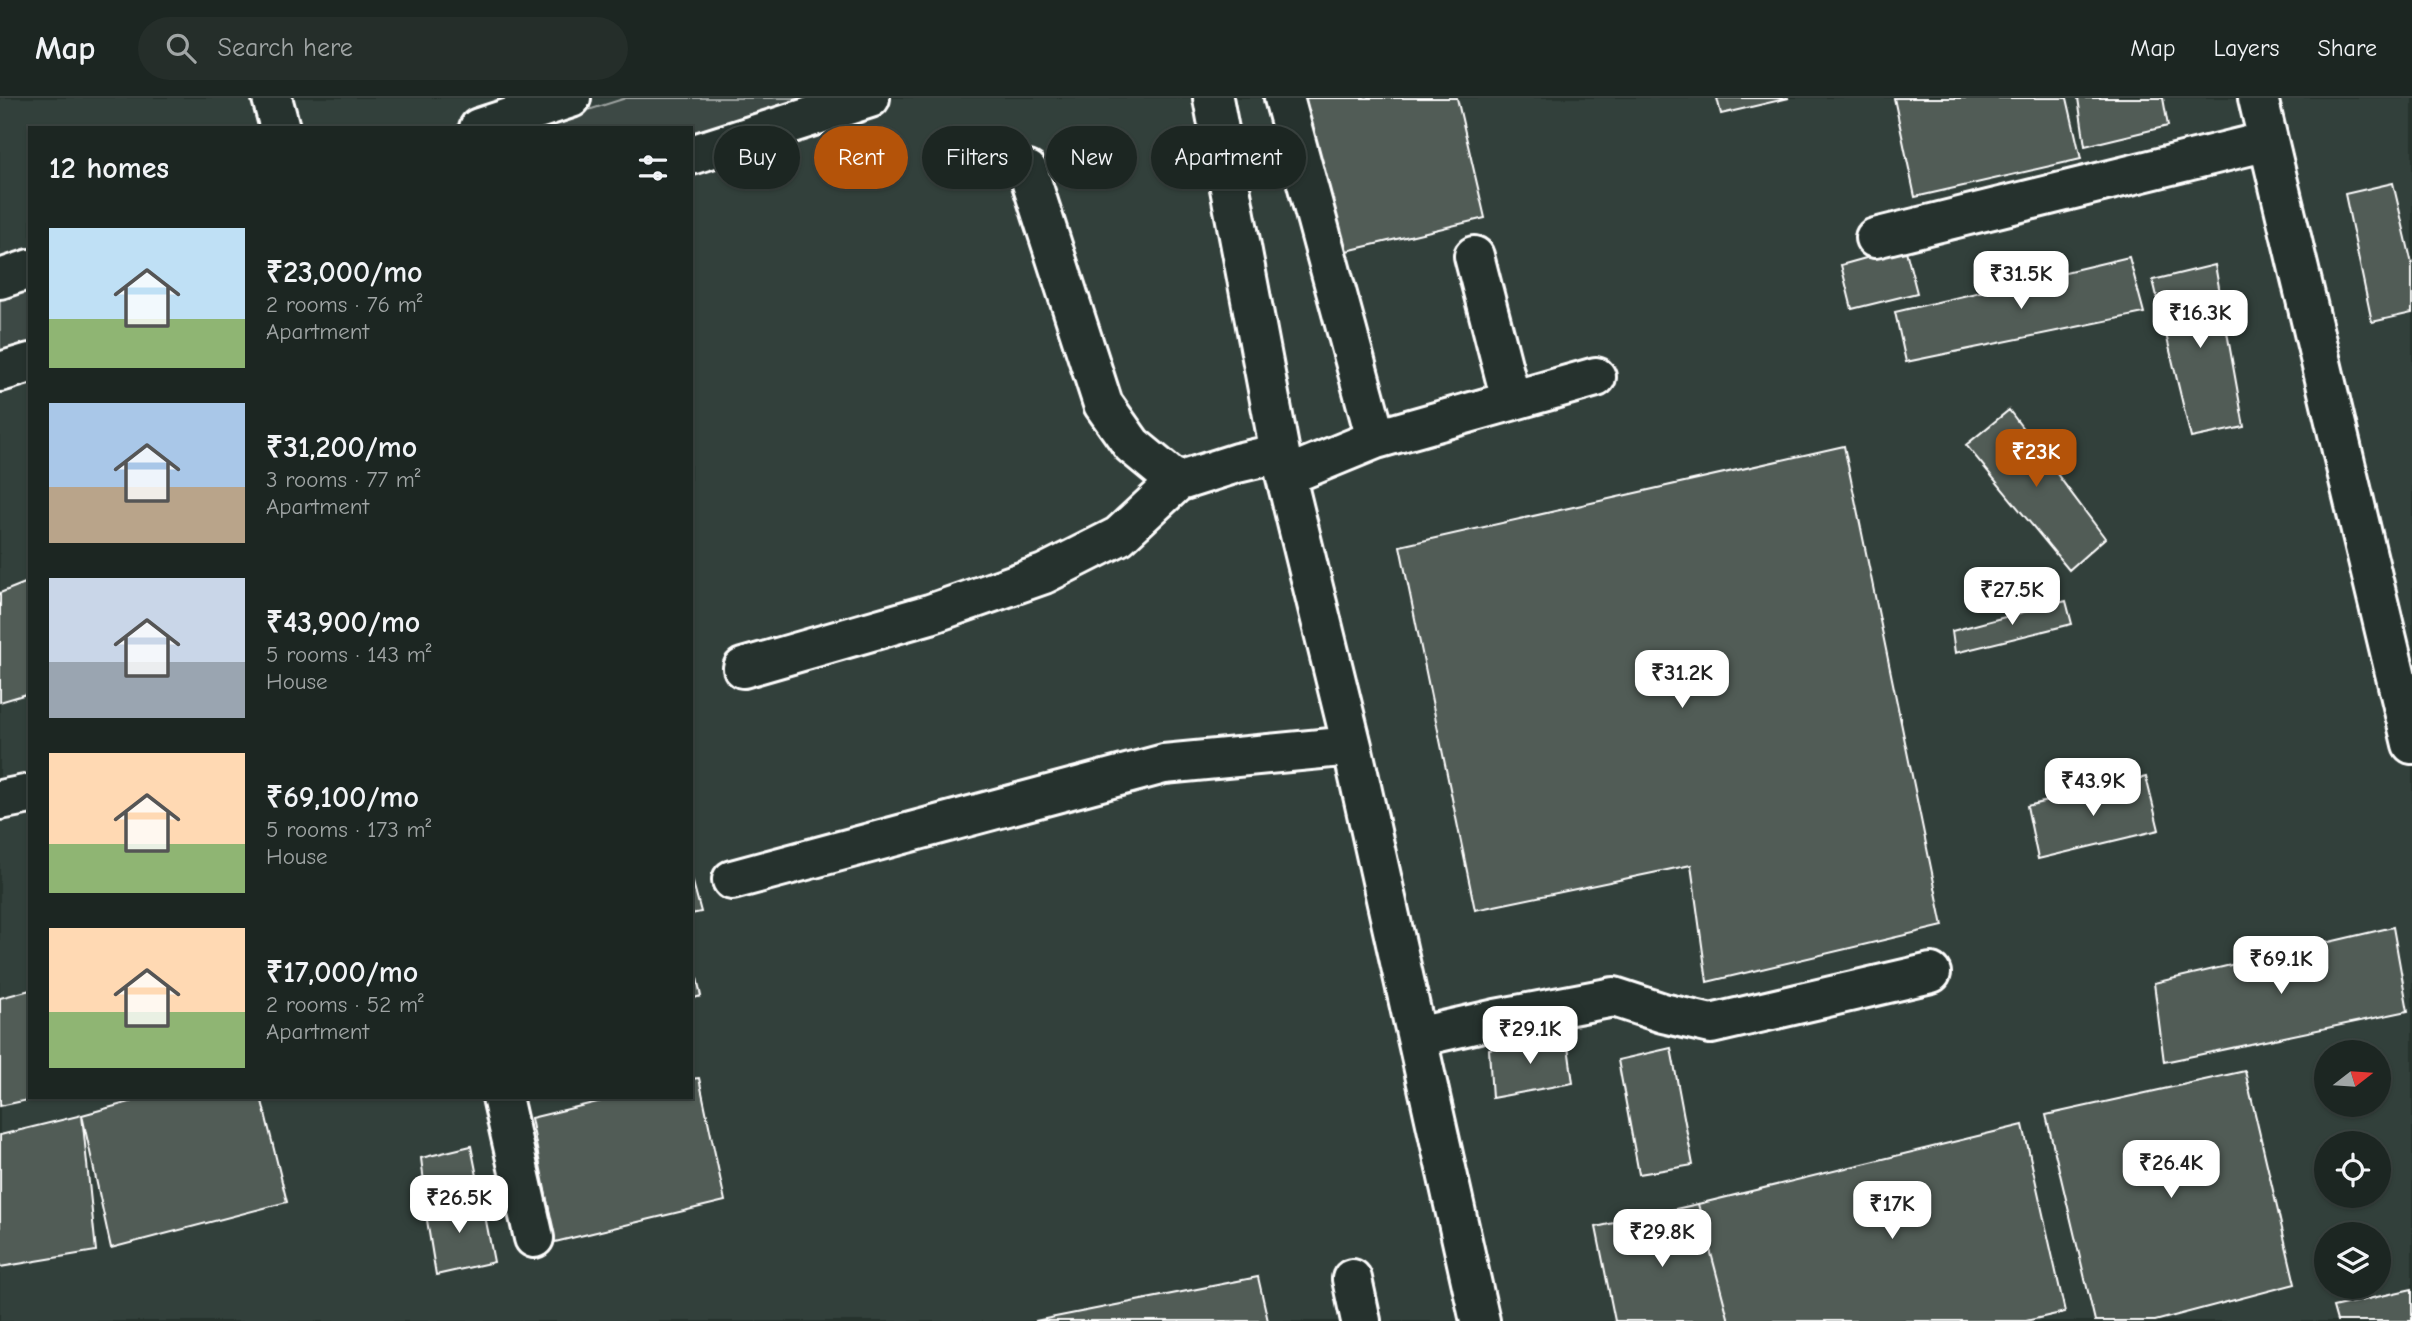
<!DOCTYPE html>
<html lang="en">
<head>
<meta charset="utf-8">
<style>
	body { margin:0; font-family:"Comic Neue",sans-serif; background:#252e2a; color:#f1f3f6; height:100vh; display:flex; flex-direction:column; font-size:26px; white-space:nowrap }
	* { box-sizing:border-box; margin:0 }
	p { font-size:23px; color:#a0a5a5 }
	.icon { flex:none; width:38px; height:38px; fill:none; stroke:currentColor; stroke-width:2; stroke-linecap:round; stroke-linejoin:round }
	.map { position:relative; flex:1; overflow:hidden }
	.details { position:absolute; left:28px; top:28px; width:665px; height:973px; display:flex; flex-direction:column; background:#1c2622; border-radius:0px; box-shadow:0 2px 5px #0004,0 0 0 2px #3a4340 }
	.details>* { flex:none }
	.banner { position:absolute; left:714px; top:28px; width:665px; height:63px; display:flex; gap:14px }
	.needle { width:46px; rotate:73deg }
	.fabs { position:absolute; left:2314px; top:942px; display:grid; gap:14px }
	.fabs a { display:grid; place-items:center; width:77px; height:77px; border-radius:50%; background:#1c2622; box-shadow:0 2px 5px #0004,0 0 0 2px #3a4340; font-size:35px }
	.price { position:absolute; translate:-50% -60px; padding:0 16px; border-radius:14px; background:#fff; color:#222; font-size:23px; line-height:46px; filter:drop-shadow(0 2px 4px #0008) }
	.price::after { content:''; position:absolute; left:50%; top:42px; width:21px; height:16px; margin-left:-10px; background:inherit; clip-path:polygon(0 0,100% 0,50% 100%) }
	.price.active { background:#b45309; color:#fff }
	ul { padding:0; list-style:none }
	li { display:flex; align-items:center; gap:21px; height:175px; padding:0 21px }
	li span { display:grid; place-items:center; flex:none; width:196px; height:140px; border-radius:0px; color:#555 }
	li>.icon { margin-inline-start:auto }
	span .icon { width:84px; height:84px; fill:#fffc; stroke-width:1 }
	li b { font-size:30px }
	h2 { display:flex; justify-content:space-between; align-items:center; height:84px; padding:0 21px; font-size:30px }
	.pill { padding:0 24px; border-radius:32px; background:#1c2622; box-shadow:0 2px 5px #0004,0 0 0 2px #3a4340; font-size:24px; line-height:63px }
	.pill.active { background:#b45309; color:#fff }
	header { display:flex; align-items:center; gap:42px; box-sizing:border-box; height:98px; padding:0 35px; background:#1c2622; border-bottom:2px solid #3a4340 }
	header strong { font-size:33px }
	nav { display:flex; gap:38px; margin-inline-start:auto; font-size:24px }
	.search { width:490px; height:63px; background:#252e2a; display:flex; align-items:center; gap:18px; box-sizing:border-box; padding:0 24px; border-radius:38px; color:#a0a5a5; font-size:26px }
	.map>svg:first-child { display:block }
</style>
</head>
<body>
<header>
<strong>Map</strong>
<div class="search"><svg class="icon" aria-label="search" viewBox="0 0 24 24"><circle cx="10" cy="10" r="6"/><path d="M15 15l6 6"/></svg>Search here</div>
<nav><a>Map</a><a>Layers</a><a>Share</a></nav>
</header>
<div class="map">
<svg width="2412" height="1223" viewBox="0 0 2412 1223">
	<rect width="100%" height="100%" fill="#26332d"/>
	<filter id="ink" filterUnits="userSpaceOnUse"><feTurbulence type="fractalNoise" baseFrequency=".0143" numOctaves="2"/><feDisplacementMap in="SourceGraphic" scale="14" xChannelSelector="R" yChannelSelector="G"/><feConvolveMatrix kernelMatrix="1 2 1 2 8 2 1 2 1" color-interpolation-filters="sRGB"/></filter>
	<g filter="url(#ink)">
		<!-- built -->
		<path fill="#333f3a" fill-rule="evenodd" d="M0,0H2412V1223H0ZM30,30H691V999H30ZM2326,954H2378V1006H2326ZM2326,1045H2378V1097H2326ZM2326,1136H2378V1188H2326Z"/>
		<!-- green -->
		<path fill="#3e4944" stroke="#9ea4a2" stroke-width="2" d="M626,0H833L691,45V30H532Z
			M30,185V246L0,255V195Z"/>
		<!-- building -->
		<path fill="#515c57" stroke="#fff" stroke-width="2" d="M1300,0H1457L1485,120L1338,155Z
			M1717,0H1789L1721,16Z
			M1894,0H2067L2081,61L1915,99Z
			M2078,0H2163L2168,28L2085,48Z
			M2393,85L2412,166V215L2372,224L2345,96Z
			M1905,149L1917,195L1852,211L1841,167Z
			M2129,159L2144,215L1906,264L1895,214Z
			M2215,167L2244,329L2191,340L2153,182Z
			M2009,312L2105,440L2069,472L1966,347Z
			M1844,348L1943,828L1707,884L1691,767L1475,812L1400,448Z
			M30,483V595L0,604V495Z
			M2066,503L2072,526L1955,555L1952,533Z
			M2146,679L2159,732L2038,761L2027,708Z
			M691,777L701,814L691,816Z
			M2393,829L2408,913L2164,964L2154,885Z
			M691,853L701,898L691,901Z
			M30,892V999H41L0,1008V900Z
			M1566,934L1573,985L1492,1000L1489,951Z
			M1671,950L1693,1067L1639,1076L1618,962Z
			M2245,973L2295,1186L2155,1223H2095L2046,1017Z
			M699,980L725,1103L555,1144L531,1020L618,999H691V981Z
			M148,999H261L287,1104L111,1150L82,1017Z
			M82,1017L96,1153L0,1169V1037Z
			M2023,1027L2065,1214L2026,1223H1729L1698,1106Z
			M471,1048L479,1088L426,1100L421,1060Z
			M481,1097L494,1164L436,1177L425,1110Z
			M1698,1106L1729,1223H1615L1596,1129Z
			M1258,1179L1268,1223H1035Z
			M2412,1191V1223H2337L2333,1209Z"/>
		<g fill="none" stroke-linecap="round" stroke-linejoin="round">
			<defs>
				<path id="minor" d="M272,0L280,30
					M1213,0L1280,355L1352,648L1480,1223
					M1284,0L1376,341
					M2258,0L2412,646
					M479,30L571,0
					M691,57L870,0
					M1028,73L1103,306L1132,347L1177,384
					M1875,140L2268,43
					M1474,158L1511,302
					M0,181L30,171
					M0,274L30,265
					M1286,378L1376,341L1596,279
					M743,570L930,516L1044,476L1119,438L1177,384L1237,365L1280,355
					M0,702L30,696
					M732,782L1164,666L1352,648
					M1417,939L1496,921L1614,899L1663,915L1711,926L1931,875
					M502,999L534,1140
					M1352,1181L1361,1223"/>
			</defs>
			<!-- minor casing -->
			<use href="#minor" stroke="#fff" stroke-width="44"/>
			<!-- minor -->
			<use href="#minor" stroke="#26332d" stroke-width="38"/>
		</g>
	</g>
</svg>
<div class="fabs">
<a><svg class="needle" viewBox="-14 -14 28 28"><path d="M0-13l5 13h-10z" fill="#e53935"/><path d="M0 13l5-13h-10z" fill="#a0a5a5"/></svg></a>
<a><svg class="icon" aria-label="locate" viewBox="0 0 24 24"><circle cx="12" cy="12" r="6"/><path d="M12 2v4M12 18v4M2 12h4M18 12h4"/></svg></a>
<a><svg class="icon" aria-label="layers" viewBox="0 0 24 24"><path d="M12 4l9 5-9 5-9-5zM3 14l9 5 9-5"/></svg></a>
</div>
<b class="price" style="left:2021px;top:213px">₹31.5K</b>
<b class="price" style="left:2200px;top:252px">₹16.3K</b>
<b class="price active" style="left:2036px;top:391px">₹23K</b>
<b class="price" style="left:2012px;top:529px">₹27.5K</b>
<b class="price" style="left:1682px;top:612px">₹31.2K</b>
<b class="price" style="left:2093px;top:720px">₹43.9K</b>
<b class="price" style="left:2281px;top:898px">₹69.1K</b>
<b class="price" style="left:1530px;top:968px">₹29.1K</b>
<b class="price" style="left:2171px;top:1102px">₹26.4K</b>
<b class="price" style="left:459px;top:1137px">₹26.5K</b>
<b class="price" style="left:1892px;top:1143px">₹17K</b>
<b class="price" style="left:1662px;top:1171px">₹29.8K</b>
<div class="banner">
<a class="pill">Buy</a>
<a class="pill active">Rent</a>
<a class="pill">Filters</a>
<a class="pill">New</a>
<a class="pill">Apartment</a>
</div>
<section class="details">
<h2>12 homes<svg class="icon" aria-label="filters" viewBox="0 0 24 24"><path d="M4 7h16M4 17h16"/><circle cx="9" cy="7" r="2"/><circle cx="15" cy="17" r="2"/></svg></h2>
<ul>
<li><span style="background:linear-gradient(#bfe0f5 65%,#8fb573 0)"><svg class="icon" aria-label="home" viewBox="0 0 24 24"><path d="M3 11l9-7 9 7M6 9v11h12V9"/></svg></span><div><b>₹23,000/mo</b><p>2 rooms · 76 m²</p><p>Apartment</p></div></li>
<li><span style="background:linear-gradient(#a9c7e8 60%,#b9a48a 0)"><svg class="icon" aria-label="home" viewBox="0 0 24 24"><path d="M3 11l9-7 9 7M6 9v11h12V9"/></svg></span><div><b>₹31,200/mo</b><p>3 rooms · 77 m²</p><p>Apartment</p></div></li>
<li><span style="background:linear-gradient(#c9d6e8 60%,#9aa5b1 0)"><svg class="icon" aria-label="home" viewBox="0 0 24 24"><path d="M3 11l9-7 9 7M6 9v11h12V9"/></svg></span><div><b>₹43,900/mo</b><p>5 rooms · 143 m²</p><p>House</p></div></li>
<li><span style="background:linear-gradient(#ffd9b3 65%,#8fb573 0)"><svg class="icon" aria-label="home" viewBox="0 0 24 24"><path d="M3 11l9-7 9 7M6 9v11h12V9"/></svg></span><div><b>₹69,100/mo</b><p>5 rooms · 173 m²</p><p>House</p></div></li>
<li><span style="background:linear-gradient(#ffd9b3 60%,#8fb573 0)"><svg class="icon" aria-label="home" viewBox="0 0 24 24"><path d="M3 11l9-7 9 7M6 9v11h12V9"/></svg></span><div><b>₹17,000/mo</b><p>2 rooms · 52 m²</p><p>Apartment</p></div></li>
</ul>
</section>
</div>
</body>
</html>
